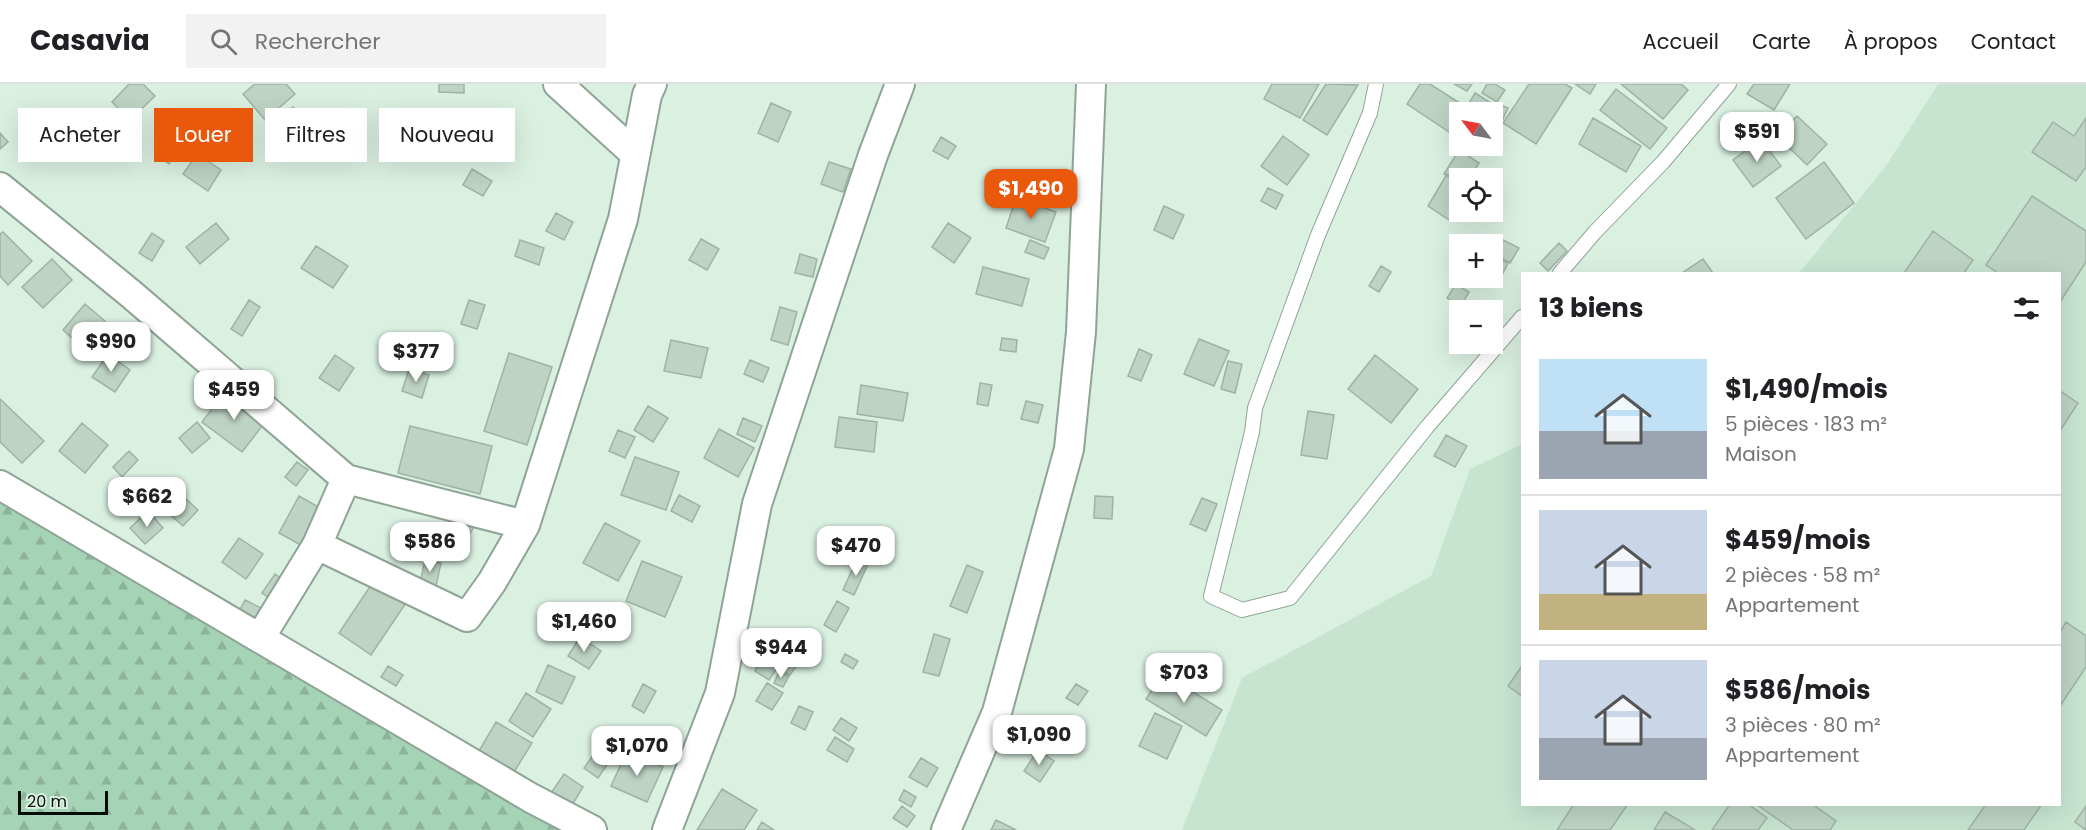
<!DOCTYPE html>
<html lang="fr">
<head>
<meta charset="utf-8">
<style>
	body { margin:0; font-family:Poppins,sans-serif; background:#f2f2f2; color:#202124; height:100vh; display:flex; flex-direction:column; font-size:22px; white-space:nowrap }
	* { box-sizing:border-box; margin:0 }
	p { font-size:20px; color:#757577 }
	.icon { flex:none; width:33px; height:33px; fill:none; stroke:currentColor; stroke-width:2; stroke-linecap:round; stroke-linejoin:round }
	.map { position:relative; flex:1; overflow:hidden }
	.drawer { position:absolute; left:1521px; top:188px; width:540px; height:534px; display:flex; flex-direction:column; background:#fff; border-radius:0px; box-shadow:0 6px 24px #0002 }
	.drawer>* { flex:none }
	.hud { position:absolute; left:18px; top:24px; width:570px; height:54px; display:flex; gap:12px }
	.needle { width:39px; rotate:302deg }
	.controls { position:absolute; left:1449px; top:18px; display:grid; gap:12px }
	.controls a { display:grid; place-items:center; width:54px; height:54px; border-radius:0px; background:#fff; box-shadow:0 6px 24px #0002; font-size:30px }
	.scale { position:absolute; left:18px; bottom:15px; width:90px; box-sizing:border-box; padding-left:6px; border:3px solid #060d09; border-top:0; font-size:16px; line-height:21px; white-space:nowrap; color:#060d09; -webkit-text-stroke:4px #daf0e1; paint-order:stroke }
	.price { position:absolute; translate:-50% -51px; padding:0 14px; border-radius:12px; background:#fff; color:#222; font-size:20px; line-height:39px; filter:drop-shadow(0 2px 3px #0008) }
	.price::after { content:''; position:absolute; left:50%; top:36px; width:18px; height:14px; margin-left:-9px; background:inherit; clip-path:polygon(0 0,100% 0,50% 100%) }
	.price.active { background:#ea580c; color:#fff }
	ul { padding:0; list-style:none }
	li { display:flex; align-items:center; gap:18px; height:150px; padding:0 18px }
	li+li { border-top:2px solid #e0e0e0 }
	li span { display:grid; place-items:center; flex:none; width:168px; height:120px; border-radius:0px; color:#555 }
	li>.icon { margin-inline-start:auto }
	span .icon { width:72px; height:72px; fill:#fffc; stroke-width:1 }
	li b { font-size:26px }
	h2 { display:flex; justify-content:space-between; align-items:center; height:72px; padding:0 18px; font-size:26px }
	.chip { padding:0 21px; border-radius:0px; background:#fff; box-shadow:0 6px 24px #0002; font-size:21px; line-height:54px }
	.chip.active { background:#ea580c; color:#fff }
	header { display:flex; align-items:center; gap:36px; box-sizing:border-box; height:84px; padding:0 30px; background:#fff; border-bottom:2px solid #e0e0e0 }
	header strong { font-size:28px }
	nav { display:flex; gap:33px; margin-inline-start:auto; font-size:21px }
	.search { width:420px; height:54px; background:#f2f2f2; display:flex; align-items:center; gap:15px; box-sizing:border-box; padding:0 21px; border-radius:0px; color:#757577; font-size:22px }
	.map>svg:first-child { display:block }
</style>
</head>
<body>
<header>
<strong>Casavia</strong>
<div class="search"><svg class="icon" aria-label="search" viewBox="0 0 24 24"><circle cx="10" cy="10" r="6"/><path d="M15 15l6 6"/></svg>Rechercher</div>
<nav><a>Accueil</a><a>Carte</a><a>À propos</a><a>Contact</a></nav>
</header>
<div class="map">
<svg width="2086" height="746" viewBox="0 0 2086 746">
	<defs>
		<pattern id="forest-firs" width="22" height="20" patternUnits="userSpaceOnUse" patternTransform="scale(1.5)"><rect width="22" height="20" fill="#a5d3b5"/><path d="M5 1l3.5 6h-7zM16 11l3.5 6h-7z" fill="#8db49a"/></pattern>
	</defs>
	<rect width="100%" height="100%" fill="#daf0e1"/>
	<!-- built -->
	<path fill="#c7e4d1" d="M1938,0H2086V746H1182L1242,594L1431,492L1470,385L1522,360V720H2060V189H1799L1886,82Z"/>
	<!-- forest -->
	<path fill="url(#forest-firs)" d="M0,415L582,746H0Z"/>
	<!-- building -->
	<path fill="#bdd3c4" stroke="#9eb3a4" stroke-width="1.5" d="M129,0H143L155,12L130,36L112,18Z
		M255,0H286L295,10L265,36L243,10Z
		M439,0H464V9L439,8Z
		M1272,0H1319L1300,34L1264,15Z
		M1326,0L1358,1L1327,51L1303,36Z
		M1420,0H1430L1466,23L1462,28H1460V33L1449,48L1407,20Z
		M1454,0H1472L1467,7Z
		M1487,0H1495L1505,6L1497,18L1482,9Z
		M1529,0H1565L1572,4L1536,60L1503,39Z
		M1575,0H1596L1590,10Z
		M1621,0H1681L1688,6L1663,35Z
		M1754,0H1790L1774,26L1747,10Z
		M1616,5L1667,44L1650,65L1600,26Z
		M1475,9L1491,19L1486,28H1469L1465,26Z
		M771,19L791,28L778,58L758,49Z
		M1500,21L1508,24L1503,35L1496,31Z
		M293,23L305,38L287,52L275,38Z
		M1797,32L1827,60L1807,81L1777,52Z
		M1593,34L1641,62L1626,88L1579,60Z
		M2086,34V83L2076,97L2032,68L2053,38L2074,52Z
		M172,45L186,55L169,80L155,70Z
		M0,49L8,58L0,65Z
		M1283,52L1309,71L1287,101L1261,82Z
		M941,53L956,62L948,75L933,67Z
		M1761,55L1781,82L1753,103L1733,76Z
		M1459,66L1479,79L1470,94H1460V100L1444,90Z
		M197,70L221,86L208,107L183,90Z
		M829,78L851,85L843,108L821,100Z
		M1824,78L1854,119L1806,155L1776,114Z
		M472,85L492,97L483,112L463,101Z
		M1447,90L1460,98V119L1449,136L1428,122Z
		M1268,104L1283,111L1276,125L1261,117Z
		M2032,112L2086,147V178L2060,218V189H1998L1986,181Z
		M1016,114L1056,128L1045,158L1006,144Z
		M1164,122L1184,131L1173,155L1154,146Z
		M556,129L573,138L564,156L546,147Z
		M216,139L229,155L200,180L186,163Z
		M948,139L971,154L954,179L932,163Z
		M1933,147L1973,176L1964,189H1904Z
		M3,148L32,177L8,201L0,192V150Z
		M152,149L164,157L152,177L139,169Z
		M1499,154L1519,164L1510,179L1492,169V165Z
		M701,155L719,165L707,186L689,176Z
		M520,156L544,164L539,181L515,172Z
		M1030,156L1049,164L1044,175L1025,168Z
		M1559,159L1567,167L1548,187L1540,179Z
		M316,162L348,182L333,204L301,184Z
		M800,170L817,175L813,193L795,189Z
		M1492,171L1508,179L1500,195L1492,191Z
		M52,175L72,196L43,224L22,203Z
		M1703,175L1713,189H1682Z
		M1381,182L1391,188L1379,208L1369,202Z
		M983,183L1029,195L1022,222L976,210Z
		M1456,200L1469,208L1461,222L1447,214Z
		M249,216L260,223L242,252L231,245Z
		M469,216L485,221L477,245L461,240Z
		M85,220L105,237L83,264L63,246Z
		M780,223L797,228L788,261L771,256Z
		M1002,254L1017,256L1016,268L1000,266Z
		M1199,255L1229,267L1214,302L1184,290Z
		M671,256L708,264L701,294L664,287Z
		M1139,265L1152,271L1141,297L1128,292Z
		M509,269L552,283L527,361L484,347Z
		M108,270L130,286L115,308L92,293Z
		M335,271L354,284L339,307L319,294Z
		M1375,271L1418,305L1391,339L1348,305Z
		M750,276L769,284L763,298L744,290Z
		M1228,277L1242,280L1235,309L1221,305Z
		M409,285L429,291L422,314L402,307Z
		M980,299L992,301L988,322L977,320Z
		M861,301L908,309L903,337L857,330Z
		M226,306L266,337L242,368L202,338Z
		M2060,307L2078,319L2060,347Z
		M0,315L44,357L22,379L0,358Z
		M1026,317L1043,321L1038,339L1021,335Z
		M648,322L668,334L653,358L634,346Z
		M1308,327L1334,331L1327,375L1301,371Z
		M839,333L877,338L874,368L835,363Z
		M743,334L762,342L755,358L737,350Z
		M197,338L210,354L192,369L179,354Z
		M82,339L108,361L85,389L59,367Z
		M410,342L492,362L480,410L398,389Z
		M719,345L754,364L738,393L704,374Z
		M618,346L635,353L625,374L609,367Z
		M1446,351L1467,362L1455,383L1434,372Z
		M129,367L138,376L122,393L113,383Z
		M635,373L679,388L666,426L621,411Z
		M297,378L308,386L296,402L285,393Z
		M679,411L700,422L692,438L671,427Z
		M299,412L334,432L313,468L279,449Z
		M1095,412L1113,413L1112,435L1094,434Z
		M184,413L198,426L183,442L168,429Z
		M1202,414L1217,420L1206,447L1190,440Z
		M148,427L163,444L145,460L130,444Z
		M461,430L476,439L464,460L448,451Z
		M605,439L640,457L618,497L583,479Z
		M239,454L263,470L246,495L222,478Z
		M857,475L868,480L854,511L843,506Z
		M425,476L441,479L436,502L420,499Z
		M642,477L682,493L665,533L626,517Z
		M967,481L983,488L967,529L950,522Z
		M275,490L286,498L273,517L262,509Z
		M377,492L410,513L371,571L339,549Z
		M245,516L269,528L257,549L234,537Z
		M837,517L849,524L836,548L824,541Z
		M2066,538L2086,552V583L2060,622V548Z
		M934,550L950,555L939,592L923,588Z
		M580,553L601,567L589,585L568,572Z
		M765,569L781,578L769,596L755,587Z
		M845,570L858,577L853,585L841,578Z
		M788,571L799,578L790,591L779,584Z
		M548,581L575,593L562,620L536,608Z
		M388,582L403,591L396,602L381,593Z
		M1522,582V612L1508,602Z
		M779,588L789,592L783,603L774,599Z
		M1163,589L1222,626L1206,652L1146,615Z
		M767,599L783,609L772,626L756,617Z
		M643,600L656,607L644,629L632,622Z
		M1076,600L1088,607L1078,621L1066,614Z
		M526,609L551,625L533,653L509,637Z
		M799,622L813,628L805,646L791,639Z
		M1155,629L1182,642L1167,675L1139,662Z
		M841,634L857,644L849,657L833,646Z
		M496,638L532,659L514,688L479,667Z
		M835,653L854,665L847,678L827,666Z
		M597,666L611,675L598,694L584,684Z
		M1038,666L1054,677L1040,698L1024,687Z
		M627,667L663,683L647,718L611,702Z
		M921,674L938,684L927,703L909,693Z
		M564,690L583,703L571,723L551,709Z
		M722,705L757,726L744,746H697Z
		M904,706L916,713L911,723L899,716Z
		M1574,720H1628L1610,746H1557Z
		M1730,720H1748L1767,734L1758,746H1712Z
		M1756,720H1812L1836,737L1830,746H1793Z
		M1986,720H2042L2024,746H1968Z
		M902,722L915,732L907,743L893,734Z
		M2086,722V746L2075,738Z
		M1665,728L1695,746H1654Z
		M996,736L1016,746H991Z
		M762,738L774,746H757Z"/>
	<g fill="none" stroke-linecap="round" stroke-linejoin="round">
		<defs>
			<path id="lane" d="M1376,0L1370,29L1318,151L1255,324L1252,348L1211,512L1242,526L1290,514L1427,343L1522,233
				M1560,189L1595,148L1663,78L1729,0"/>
			<path id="street" d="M558,0L635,70
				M0,103L131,210L346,395L525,441
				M0,401L531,714L592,746
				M317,461L346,395
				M260,554L317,461L467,533L492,498L525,441L623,135L647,11L652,0
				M667,746L720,609L757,420L873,71L900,0
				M946,746L997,628L1069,365L1081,248L1091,0"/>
		</defs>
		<!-- lane casing -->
		<use href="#lane" stroke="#8fa496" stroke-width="16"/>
		<!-- street casing -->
		<use href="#street" stroke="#8fa496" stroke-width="32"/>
		<!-- lane -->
		<use href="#lane" stroke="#fff" stroke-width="14"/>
		<!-- street -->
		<use href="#street" stroke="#fff" stroke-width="28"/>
	</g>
</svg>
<div class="controls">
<a><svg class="needle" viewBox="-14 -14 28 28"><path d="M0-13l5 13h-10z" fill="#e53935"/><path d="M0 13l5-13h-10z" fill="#757577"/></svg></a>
<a><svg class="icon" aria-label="locate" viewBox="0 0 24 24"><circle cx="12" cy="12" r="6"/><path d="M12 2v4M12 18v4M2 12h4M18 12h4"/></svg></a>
<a>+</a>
<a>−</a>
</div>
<div class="scale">20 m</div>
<b class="price" style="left:1757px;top:79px">$591</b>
<b class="price active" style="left:1031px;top:136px">$1,490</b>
<b class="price" style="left:111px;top:289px">$990</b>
<b class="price" style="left:416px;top:299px">$377</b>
<b class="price" style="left:234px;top:337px">$459</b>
<b class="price" style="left:147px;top:444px">$662</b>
<b class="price" style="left:430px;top:489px">$586</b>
<b class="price" style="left:856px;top:493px">$470</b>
<b class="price" style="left:584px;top:569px">$1,460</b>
<b class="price" style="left:781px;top:595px">$944</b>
<b class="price" style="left:1184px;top:620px">$703</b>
<b class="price" style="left:1039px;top:682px">$1,090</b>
<b class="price" style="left:637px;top:693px">$1,070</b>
<div class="hud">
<a class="chip">Acheter</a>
<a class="chip active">Louer</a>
<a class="chip">Filtres</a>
<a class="chip">Nouveau</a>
</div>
<section class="drawer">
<h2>13 biens<svg class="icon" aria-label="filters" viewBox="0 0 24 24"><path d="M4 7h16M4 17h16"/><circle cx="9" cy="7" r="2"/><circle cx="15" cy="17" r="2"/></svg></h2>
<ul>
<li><span style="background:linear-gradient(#bfe0f5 60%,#9aa5b1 0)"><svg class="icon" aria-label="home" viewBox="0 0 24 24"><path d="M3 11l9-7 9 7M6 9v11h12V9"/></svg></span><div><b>$1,490/mois</b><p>5 pièces · 183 m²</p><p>Maison</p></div></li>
<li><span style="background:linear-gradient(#c9d6e8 70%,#c2b280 0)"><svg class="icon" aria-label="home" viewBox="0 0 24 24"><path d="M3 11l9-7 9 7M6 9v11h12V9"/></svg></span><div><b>$459/mois</b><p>2 pièces · 58 m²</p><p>Appartement</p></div></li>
<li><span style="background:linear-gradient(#c9d6e8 65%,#9aa5b1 0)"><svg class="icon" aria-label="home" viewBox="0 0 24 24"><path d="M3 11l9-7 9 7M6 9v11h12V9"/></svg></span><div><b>$586/mois</b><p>3 pièces · 80 m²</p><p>Appartement</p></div></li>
</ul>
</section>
</div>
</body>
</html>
